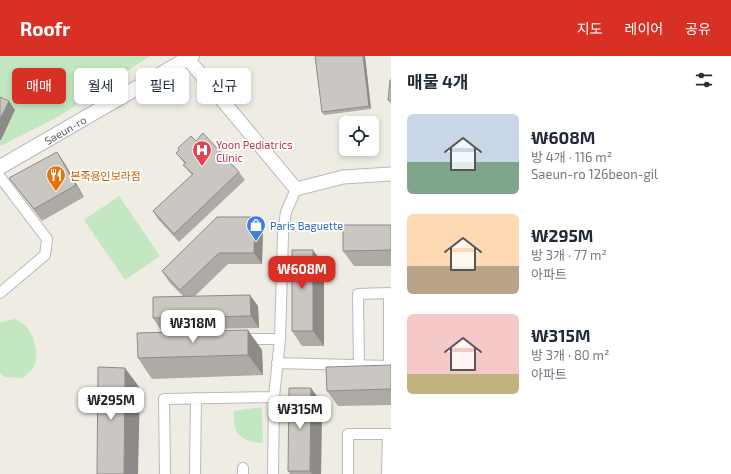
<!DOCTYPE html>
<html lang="ko">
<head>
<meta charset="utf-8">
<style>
	body { margin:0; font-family:"Exo 2","Noto Sans KR",sans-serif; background:#f6f6f7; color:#1f2937; height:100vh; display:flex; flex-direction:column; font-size:15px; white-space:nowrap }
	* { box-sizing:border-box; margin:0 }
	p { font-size:13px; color:#747a83 }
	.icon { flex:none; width:22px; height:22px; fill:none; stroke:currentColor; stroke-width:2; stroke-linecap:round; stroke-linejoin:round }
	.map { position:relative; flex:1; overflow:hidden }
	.drawer { display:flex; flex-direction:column; background:#fff; width:340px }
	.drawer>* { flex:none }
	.top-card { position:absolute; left:12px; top:12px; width:319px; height:36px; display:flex; gap:8px }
	.tools { position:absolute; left:339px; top:60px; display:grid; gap:8px }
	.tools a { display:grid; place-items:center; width:40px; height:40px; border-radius:6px; background:#fff; box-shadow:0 2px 6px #0003; font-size:20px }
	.price { position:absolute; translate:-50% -34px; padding:0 9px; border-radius:8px; background:#fff; color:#222; font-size:13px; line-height:26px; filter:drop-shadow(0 1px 2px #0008) }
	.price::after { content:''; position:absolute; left:50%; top:24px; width:12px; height:9px; margin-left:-6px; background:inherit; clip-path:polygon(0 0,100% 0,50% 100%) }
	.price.selected { background:#d93025; color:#fff }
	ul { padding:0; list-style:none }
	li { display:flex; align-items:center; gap:12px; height:100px; padding:0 16px }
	li span { display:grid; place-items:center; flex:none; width:112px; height:80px; border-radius:6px; color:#555 }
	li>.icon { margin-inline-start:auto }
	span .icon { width:48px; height:48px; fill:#fffc; stroke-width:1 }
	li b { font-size:17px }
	h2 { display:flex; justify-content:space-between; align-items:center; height:48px; padding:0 16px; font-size:17px }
	.pill { padding:0 14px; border-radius:6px; background:#fff; box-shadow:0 2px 6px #0003; font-size:14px; line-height:36px }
	.pill.selected { background:#d93025; color:#fff }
	header { display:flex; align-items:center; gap:24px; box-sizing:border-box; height:56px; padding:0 20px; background:#d93025; color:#fff }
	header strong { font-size:19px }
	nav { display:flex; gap:22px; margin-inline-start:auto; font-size:14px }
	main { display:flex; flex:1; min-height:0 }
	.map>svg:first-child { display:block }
</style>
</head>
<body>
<header>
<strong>Roofr</strong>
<nav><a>지도</a><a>레이어</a><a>공유</a></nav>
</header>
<main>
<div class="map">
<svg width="391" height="418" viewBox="0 0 391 418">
	<rect width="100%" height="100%" fill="#efece4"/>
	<!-- green -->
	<path fill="#c3e7c1" d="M0,0H150L61,59L3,89L0,90Z
		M119,140L160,200L125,224L84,164Z
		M15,263C20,266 25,268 28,273C35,282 39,299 34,310C32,315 27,318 23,322L5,321L0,317V267L5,265Z
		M262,351L263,387C240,386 232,377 234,355Z"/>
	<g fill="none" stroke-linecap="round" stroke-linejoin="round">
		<defs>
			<path id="minor" d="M0,121L47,183L45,199L0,237
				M242,283H280
				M277,307L389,310V237L358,238L359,310
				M243,412V418
				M165,418L164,343L274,341
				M195,418L196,342
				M273,418L274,341L280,283L283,178L286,156L296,133
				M348,418V378H391
				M387,418L388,378"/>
			<path id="tertiary" d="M188,3L296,133L343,121L391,118"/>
			<g id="secondary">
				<path id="s1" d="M0,111L192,0"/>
			</g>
		</defs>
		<!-- minor casing -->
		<use href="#minor" stroke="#b7babe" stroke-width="12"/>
		<!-- tertiary casing -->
		<use href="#tertiary" stroke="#b7babe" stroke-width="15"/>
		<!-- secondary casing -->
		<use href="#secondary" stroke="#b6babe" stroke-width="16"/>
		<!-- minor -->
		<use href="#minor" stroke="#fff" stroke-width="10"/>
		<!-- tertiary -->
		<use href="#tertiary" stroke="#fff" stroke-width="13"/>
		<!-- secondary -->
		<use href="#secondary" stroke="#fff" stroke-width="14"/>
	</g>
	<!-- wall -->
	<path fill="#aeaba7" d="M365,0L371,53L324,59L322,56Z
		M391,24V48L388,44Z
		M196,85L239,116L245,124L179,186L158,163L153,155L192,119L183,109L185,108L176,97Z
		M65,108L84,141L42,165L9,122Z
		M391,169V210H354L343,195Z
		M263,173L262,208H228L195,240L258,250L259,272L161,274L153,262L183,240L170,227L162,215Z
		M324,209V290H302L292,275Z
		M262,294L263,319L152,323L138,302Z
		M391,309V349L338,350L327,335Z
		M322,347L321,418H290L288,415Z"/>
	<!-- shaded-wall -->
	<path fill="#8d8b88" d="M363,0H365L371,53L369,50Z
		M9,45L15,54L1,84H0V63Z
		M57,96L65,108L84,141L76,129Z
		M255,161L263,173L262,208L254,197Z
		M313,194L324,209V290L313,275Z
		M250,239L258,250L259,272L251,260Z
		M248,274L262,294L263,319L248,299Z
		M125,312L140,332L138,418H124Z
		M311,332L322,347L321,418H312L310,415Z"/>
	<!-- building -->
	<path fill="#cac7c2" stroke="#8d8b88" d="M315,0H363L369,50L322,56Z
		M390,24H391V44H388Z
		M0,41L9,45L0,63Z
		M203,77L239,116L174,178L153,155L193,118L183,109L186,107L176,97L179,94L178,92L191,80L196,85Z
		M57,96L76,129L34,153L9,122Z
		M217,161H255L254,197H219L180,234L162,215Z
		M343,169H391V194L343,195Z
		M292,194H313V275H292Z
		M250,239L251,260L153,262V241Z
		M248,274V299L138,302L137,277Z
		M391,309V333L327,335L326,311Z
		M98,311L125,312L124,418H97Z
		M289,332H311L310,415H288Z"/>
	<!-- icons -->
	<defs>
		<symbol id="hospital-pin" viewBox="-11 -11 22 30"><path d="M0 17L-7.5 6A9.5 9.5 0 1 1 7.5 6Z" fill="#e0444e" stroke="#fff"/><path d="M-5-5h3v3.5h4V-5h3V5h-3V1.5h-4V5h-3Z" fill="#fff"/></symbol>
		<symbol id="restaurant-pin" viewBox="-11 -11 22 30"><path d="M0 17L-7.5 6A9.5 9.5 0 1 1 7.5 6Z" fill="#e8710a" stroke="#fff"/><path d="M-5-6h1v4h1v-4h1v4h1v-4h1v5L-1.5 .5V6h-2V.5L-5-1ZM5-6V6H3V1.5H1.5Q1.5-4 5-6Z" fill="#fff"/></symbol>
		<symbol id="shop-pin" viewBox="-11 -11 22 30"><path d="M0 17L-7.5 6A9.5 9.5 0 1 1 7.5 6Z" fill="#3f7fe0" stroke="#fff"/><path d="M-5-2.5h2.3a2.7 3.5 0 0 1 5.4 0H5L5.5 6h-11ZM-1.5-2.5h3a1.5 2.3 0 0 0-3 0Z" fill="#fff"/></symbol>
	</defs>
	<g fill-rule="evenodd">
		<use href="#hospital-pin" x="191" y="83" width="22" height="30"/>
		<use href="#restaurant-pin" x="45" y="108" width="22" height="30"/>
		<use href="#shop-pin" x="245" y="158" width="22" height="30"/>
	</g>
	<g text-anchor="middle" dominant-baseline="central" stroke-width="3.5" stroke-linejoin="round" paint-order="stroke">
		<!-- street labels -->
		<g font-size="11" fill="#5c6165" stroke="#fff">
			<text stroke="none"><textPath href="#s1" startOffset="75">Saeun-ro</textPath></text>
		</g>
		<!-- health labels -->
		<g font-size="11" fill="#be3a42" stroke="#fff" text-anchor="start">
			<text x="216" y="88">Yoon Pediatrics<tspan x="216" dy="13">Clinic</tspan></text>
		</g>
		<!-- food labels -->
		<g font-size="11" fill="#c56008" stroke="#fff" text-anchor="start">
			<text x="70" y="119">본죽용인보라점</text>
		</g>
		<!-- shop labels -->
		<g font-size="11" fill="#366cbe" stroke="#fff" text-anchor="start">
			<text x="270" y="169">Paris Baguette</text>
		</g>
	</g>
</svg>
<div class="tools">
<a><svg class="icon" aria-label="locate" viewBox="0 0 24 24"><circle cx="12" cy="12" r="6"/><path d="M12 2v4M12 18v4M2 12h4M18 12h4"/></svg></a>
</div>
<b class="price selected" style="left:302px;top:234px">₩608M</b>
<b class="price" style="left:193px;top:288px">₩318M</b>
<b class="price" style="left:111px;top:365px">₩295M</b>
<b class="price" style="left:300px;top:374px">₩315M</b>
<div class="top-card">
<a class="pill selected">매매</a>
<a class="pill">월세</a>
<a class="pill">필터</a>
<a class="pill">신규</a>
</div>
</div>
<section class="drawer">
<h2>매물 4개<svg class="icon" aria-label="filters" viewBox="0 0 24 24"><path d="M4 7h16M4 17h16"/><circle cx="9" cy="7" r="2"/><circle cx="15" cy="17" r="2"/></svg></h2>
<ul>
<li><span style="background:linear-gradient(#c9d6e8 60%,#7fa58c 0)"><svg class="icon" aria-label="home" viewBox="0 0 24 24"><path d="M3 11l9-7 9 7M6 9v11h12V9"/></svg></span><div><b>₩608M</b><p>방 4개 · 116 m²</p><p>Saeun-ro 126beon-gil</p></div></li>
<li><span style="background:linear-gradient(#ffd9b3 65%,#b9a48a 0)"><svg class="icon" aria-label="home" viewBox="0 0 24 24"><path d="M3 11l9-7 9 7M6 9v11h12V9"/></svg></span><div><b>₩295M</b><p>방 3개 · 77 m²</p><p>아파트</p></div></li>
<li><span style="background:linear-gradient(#f6c9c9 75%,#c2b280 0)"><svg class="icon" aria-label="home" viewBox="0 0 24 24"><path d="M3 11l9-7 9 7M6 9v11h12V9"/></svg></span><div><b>₩315M</b><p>방 3개 · 80 m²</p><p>아파트</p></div></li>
</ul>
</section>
</main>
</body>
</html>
